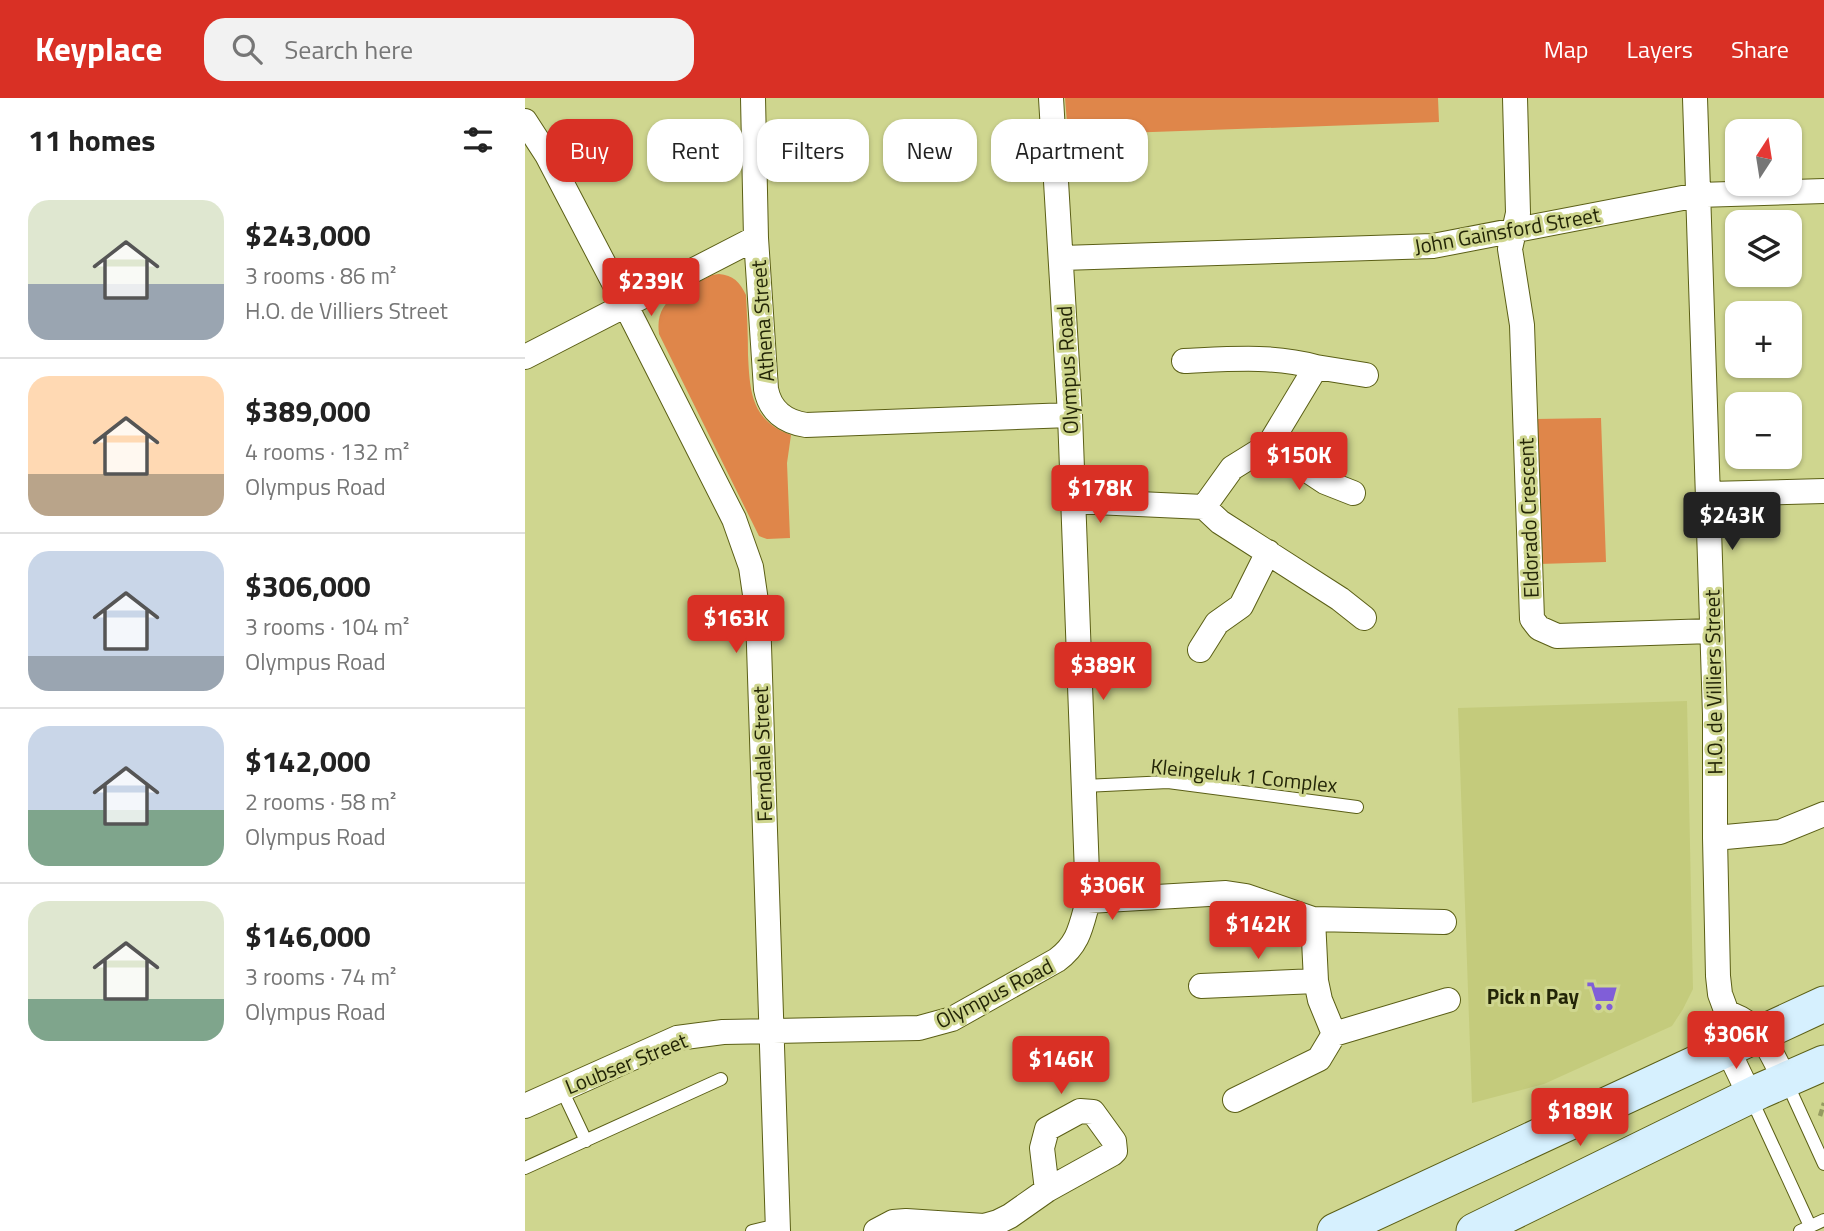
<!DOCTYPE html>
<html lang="en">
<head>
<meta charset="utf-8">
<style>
	body { margin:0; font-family:"Titillium Web",sans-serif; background:#f2f2f2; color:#222; height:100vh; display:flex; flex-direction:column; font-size:26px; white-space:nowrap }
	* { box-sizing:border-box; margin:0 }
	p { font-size:23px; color:#767676 }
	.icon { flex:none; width:38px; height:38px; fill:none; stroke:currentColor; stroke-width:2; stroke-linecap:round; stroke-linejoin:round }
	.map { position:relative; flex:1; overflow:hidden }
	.details { display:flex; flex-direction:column; background:#fff; width:525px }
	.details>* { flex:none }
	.guide { position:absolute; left:21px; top:21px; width:665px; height:63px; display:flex; gap:14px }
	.needle { width:46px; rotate:12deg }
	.fabs { position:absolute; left:1200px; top:21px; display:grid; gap:14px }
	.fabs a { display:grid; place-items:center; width:77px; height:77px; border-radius:14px; background:#fff; box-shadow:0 2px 5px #0004; font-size:35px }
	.price { position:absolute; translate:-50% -60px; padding:0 16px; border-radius:7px; background:#d93025; color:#fff; font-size:23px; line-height:46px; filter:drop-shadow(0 2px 4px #0008) }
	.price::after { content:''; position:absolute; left:50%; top:42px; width:21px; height:16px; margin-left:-10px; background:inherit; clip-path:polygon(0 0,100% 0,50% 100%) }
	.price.active { background:#222; color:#fff }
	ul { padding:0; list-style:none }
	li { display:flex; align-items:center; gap:21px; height:175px; padding:0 28px }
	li+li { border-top:2px solid #e0e0e0 }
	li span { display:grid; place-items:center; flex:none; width:196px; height:140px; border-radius:21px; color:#555 }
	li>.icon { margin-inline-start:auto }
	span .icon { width:84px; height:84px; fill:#fffc; stroke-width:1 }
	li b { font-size:30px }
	h2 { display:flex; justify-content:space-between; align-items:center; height:84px; padding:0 28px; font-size:30px }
	.pill { padding:0 24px; border-radius:21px; background:#fff; box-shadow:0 2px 5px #0004; font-size:24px; line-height:63px }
	.pill.active { background:#d93025; color:#fff }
	header { display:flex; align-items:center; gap:42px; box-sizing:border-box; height:98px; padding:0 35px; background:#d93025; color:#fff }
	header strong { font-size:33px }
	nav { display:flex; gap:38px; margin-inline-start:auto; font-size:24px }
	.search { width:490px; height:63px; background:#f2f2f2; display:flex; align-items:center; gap:18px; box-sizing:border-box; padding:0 24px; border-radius:21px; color:#767676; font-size:26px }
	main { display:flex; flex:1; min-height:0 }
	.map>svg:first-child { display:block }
</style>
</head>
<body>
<header>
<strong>Keyplace</strong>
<div class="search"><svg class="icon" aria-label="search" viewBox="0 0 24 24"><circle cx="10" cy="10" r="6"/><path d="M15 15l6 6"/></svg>Search here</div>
<nav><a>Map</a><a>Layers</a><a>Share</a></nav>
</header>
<main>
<section class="details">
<h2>11 homes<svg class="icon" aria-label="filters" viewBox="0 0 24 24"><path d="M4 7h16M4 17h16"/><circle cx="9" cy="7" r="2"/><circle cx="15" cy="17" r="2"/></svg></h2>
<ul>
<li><span style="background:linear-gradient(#dfe7d0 60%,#9aa5b1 0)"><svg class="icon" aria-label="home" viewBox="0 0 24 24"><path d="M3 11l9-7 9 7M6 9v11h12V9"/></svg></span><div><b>$243,000</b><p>3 rooms · 86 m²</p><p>H.O. de Villiers Street</p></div></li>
<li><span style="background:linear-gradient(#ffd9b3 70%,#b9a48a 0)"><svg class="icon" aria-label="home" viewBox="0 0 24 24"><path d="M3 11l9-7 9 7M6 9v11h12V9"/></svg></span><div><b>$389,000</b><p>4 rooms · 132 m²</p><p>Olympus Road</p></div></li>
<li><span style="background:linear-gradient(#c9d6e8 75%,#9aa5b1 0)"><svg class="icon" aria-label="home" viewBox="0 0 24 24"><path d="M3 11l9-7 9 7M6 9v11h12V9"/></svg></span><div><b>$306,000</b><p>3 rooms · 104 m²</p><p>Olympus Road</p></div></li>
<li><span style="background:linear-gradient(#c9d6e8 60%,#7fa58c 0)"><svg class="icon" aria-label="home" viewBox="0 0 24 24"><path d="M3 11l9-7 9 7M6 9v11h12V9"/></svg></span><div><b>$142,000</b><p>2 rooms · 58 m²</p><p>Olympus Road</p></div></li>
<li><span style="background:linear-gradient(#dfe7d0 70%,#7fa58c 0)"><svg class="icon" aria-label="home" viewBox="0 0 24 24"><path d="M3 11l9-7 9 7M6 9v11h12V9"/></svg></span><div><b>$146,000</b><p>3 rooms · 74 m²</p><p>Olympus Road</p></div></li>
</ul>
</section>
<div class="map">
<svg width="1299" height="1133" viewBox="0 0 1299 1133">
	<rect width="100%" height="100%" fill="#cfd68f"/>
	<!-- built -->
	<path fill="#c4cb7c" d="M1162,603L1168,891L1158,911L1147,928L1019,986L947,1005L933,610Z"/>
	<!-- green -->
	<path fill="#df864a" d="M540,0H913L914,24L543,37Z
		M194,176C208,177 215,184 221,197C222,217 223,237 223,257C225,294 226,322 266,337L262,365L265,440L242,441L234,438L134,236C129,200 160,191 187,177Z
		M1076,320L1081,464L1014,466L1010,321Z"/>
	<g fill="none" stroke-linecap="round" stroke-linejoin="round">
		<defs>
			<path id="service" d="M559,688L643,684L832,709
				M1262,985L1299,1066
				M37,992L61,1043
				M1225,998L1285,1128
				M0,1070L196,981
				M227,1133L253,1127
				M1275,1133L1299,1122"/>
			<path id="minor" d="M228,0L231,140L241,291C245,313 260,324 281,327L545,317
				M990,0L993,115L985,151L997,227L1007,521L1014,530L1032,538L1187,533
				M1170,0L1190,616V740L1193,878L1195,896L1202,915L1199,928L1202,950L1225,998
				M0,23L22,57L101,208L209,421L226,469L233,517L253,1133
				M537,160L908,148L1173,97L1299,93
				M0,259L231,140
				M791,269L841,277
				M744,347L800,384L828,395
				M1183,396L1299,393
				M548,403L679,409L707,370L744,347L791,269C748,257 705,261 659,263
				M679,409L695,424L815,501L839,520
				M675,552L692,525L716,508L743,454
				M1190,740L1255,734L1299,716
				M563,803L701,795L721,798L788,821L919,824
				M788,821L791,883L795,902L809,936
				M676,888L791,883
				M1202,915C1235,924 1245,953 1260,982
				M710,1002L794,961L809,936L923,902
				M0,1008L152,940L198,934L394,930L427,921L532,862C554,846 556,828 563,803L545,317L526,0
				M351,1133L368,1124L381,1123L459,1128L473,1124L485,1118L522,1092L587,1056L590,1053L589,1043L568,1014L555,1013L522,1031L517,1050L522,1092"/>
			<path id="secondary" d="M810,1133L1299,906
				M949,1133L1235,993L1299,965"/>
		</defs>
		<!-- service casing -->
		<use href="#service" stroke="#5b5f16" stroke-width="14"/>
		<!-- minor casing -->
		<use href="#minor" stroke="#5b5f16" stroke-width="26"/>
		<!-- secondary casing -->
		<use href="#secondary" stroke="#5b5f16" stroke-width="37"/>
		<!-- path -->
		<path stroke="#969b62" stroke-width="4.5" stroke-dasharray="7 3.5" stroke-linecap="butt" d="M1295,1018L1299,1005"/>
		<!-- service -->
		<use href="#service" stroke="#fff" stroke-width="12"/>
		<!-- minor -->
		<use href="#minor" stroke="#fff" stroke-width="24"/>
		<!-- secondary -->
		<use href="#secondary" stroke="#d6f0fe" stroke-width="35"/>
	</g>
	<!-- icons -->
	<defs>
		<symbol id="supermarket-bare" viewBox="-9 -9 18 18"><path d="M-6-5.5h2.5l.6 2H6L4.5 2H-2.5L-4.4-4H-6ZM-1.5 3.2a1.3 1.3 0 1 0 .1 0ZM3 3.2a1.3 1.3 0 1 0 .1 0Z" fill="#805ed8" stroke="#cfd68f" stroke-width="2.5" paint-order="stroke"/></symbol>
	</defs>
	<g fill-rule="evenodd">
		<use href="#supermarket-bare" x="1055" y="876" width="44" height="44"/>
	</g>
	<g text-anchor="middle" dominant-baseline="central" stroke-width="6" stroke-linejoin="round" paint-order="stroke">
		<!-- street labels -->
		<g font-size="21" fill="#232507" stroke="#cfd68f">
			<text transform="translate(982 132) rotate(-10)">John Gainsford Street</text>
			<text transform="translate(237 223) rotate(-94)">Athena Street</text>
			<text transform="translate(542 272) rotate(-93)">Olympus Road</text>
			<text transform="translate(1003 420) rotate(-92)">Eldorado Crescent</text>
			<text transform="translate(1188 584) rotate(-91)">H.O. de Villiers Street</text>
			<text transform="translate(237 656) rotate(-92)">Ferndale Street</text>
			<text transform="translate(719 677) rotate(6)">Kleingeluk 1 Complex</text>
			<text transform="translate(469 895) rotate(-27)">Olympus Road</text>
			<text transform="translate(101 965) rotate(-22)">Loubser Street</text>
		</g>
		<!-- poi labels -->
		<g font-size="21" font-weight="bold" fill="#232507" stroke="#cfd68f" text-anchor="end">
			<text x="1054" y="898">Pick n Pay</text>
		</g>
	</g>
</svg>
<div class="fabs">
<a><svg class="needle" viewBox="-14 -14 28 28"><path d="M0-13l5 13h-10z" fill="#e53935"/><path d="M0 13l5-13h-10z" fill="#767676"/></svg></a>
<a><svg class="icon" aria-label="layers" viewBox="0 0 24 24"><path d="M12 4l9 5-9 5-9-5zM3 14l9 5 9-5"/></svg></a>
<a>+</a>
<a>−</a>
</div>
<b class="price" style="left:126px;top:220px">$239K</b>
<b class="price" style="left:774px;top:394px">$150K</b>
<b class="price" style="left:575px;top:427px">$178K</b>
<b class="price active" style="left:1207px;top:454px">$243K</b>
<b class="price" style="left:211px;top:557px">$163K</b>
<b class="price" style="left:578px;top:604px">$389K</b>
<b class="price" style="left:587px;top:824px">$306K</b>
<b class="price" style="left:733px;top:863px">$142K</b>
<b class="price" style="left:1211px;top:973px">$306K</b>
<b class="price" style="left:536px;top:998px">$146K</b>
<b class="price" style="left:1055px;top:1050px">$189K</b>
<div class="guide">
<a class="pill active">Buy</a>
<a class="pill">Rent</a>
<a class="pill">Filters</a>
<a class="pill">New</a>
<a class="pill">Apartment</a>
</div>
</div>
</main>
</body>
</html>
